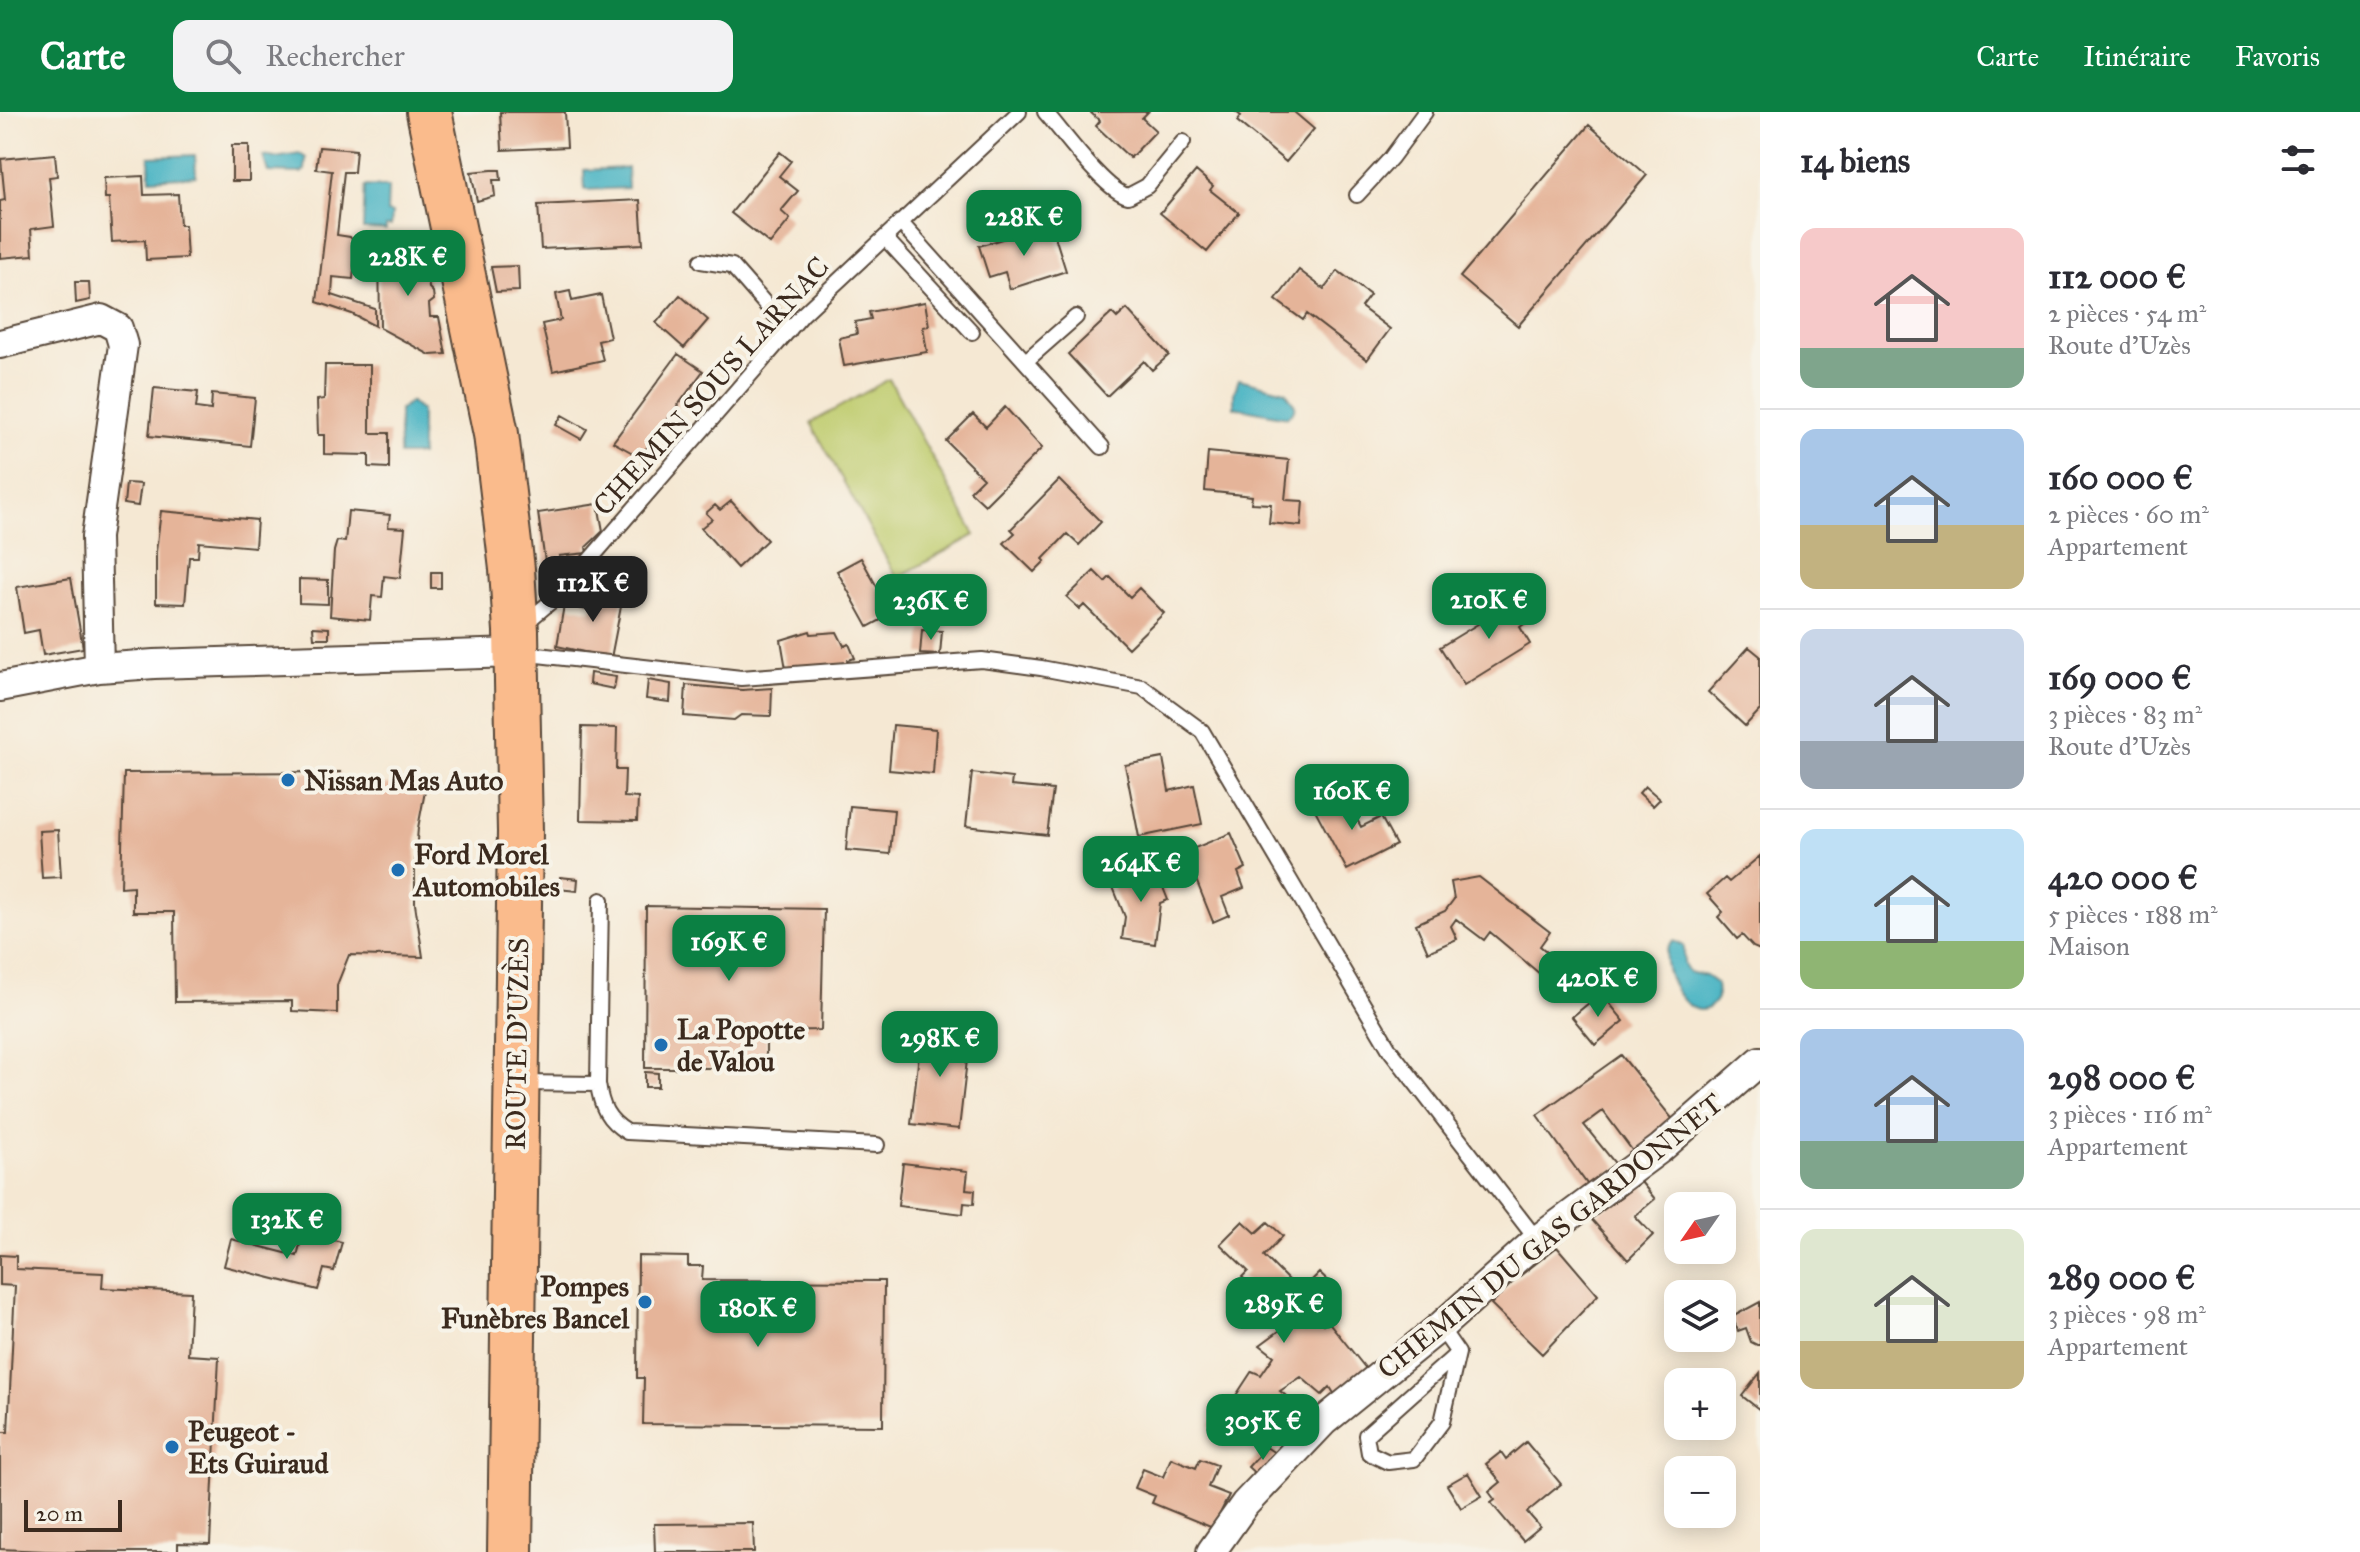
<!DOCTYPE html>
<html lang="fr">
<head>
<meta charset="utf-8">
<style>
	body { margin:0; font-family:"IM FELL Great Primer",serif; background:#f2f2f3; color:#2b2b33; height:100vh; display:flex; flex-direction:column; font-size:30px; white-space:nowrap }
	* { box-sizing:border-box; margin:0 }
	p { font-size:26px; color:#7c7c81 }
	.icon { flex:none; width:44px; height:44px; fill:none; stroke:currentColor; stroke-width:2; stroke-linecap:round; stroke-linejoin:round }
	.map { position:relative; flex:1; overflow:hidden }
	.sheet { display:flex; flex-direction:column; background:#fff; width:600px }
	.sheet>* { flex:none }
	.needle { width:52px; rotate:236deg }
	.fabs { position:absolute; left:1664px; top:1080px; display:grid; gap:16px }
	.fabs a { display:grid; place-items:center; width:72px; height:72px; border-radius:16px; background:#fff; box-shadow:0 4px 20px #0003; font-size:40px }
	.scale { position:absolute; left:24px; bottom:20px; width:98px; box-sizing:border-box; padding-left:8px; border:4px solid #3b2a1e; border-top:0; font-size:22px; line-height:28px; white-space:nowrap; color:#3b2a1e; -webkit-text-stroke:6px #f7f3e8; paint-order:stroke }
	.price { position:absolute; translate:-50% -68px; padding:0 18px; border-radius:16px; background:#0b8043; color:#fff; font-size:26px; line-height:52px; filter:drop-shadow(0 2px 4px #0008) }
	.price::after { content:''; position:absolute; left:50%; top:48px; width:24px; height:18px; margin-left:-12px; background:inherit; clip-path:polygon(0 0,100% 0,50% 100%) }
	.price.active { background:#222; color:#fff }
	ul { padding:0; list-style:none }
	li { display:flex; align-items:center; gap:24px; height:200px; padding:0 40px }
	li+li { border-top:2px solid #e1e1e2 }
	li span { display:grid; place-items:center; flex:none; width:224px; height:160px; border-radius:16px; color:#555 }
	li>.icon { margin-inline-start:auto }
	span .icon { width:96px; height:96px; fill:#fffc; stroke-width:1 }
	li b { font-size:34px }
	h2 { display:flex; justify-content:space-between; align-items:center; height:96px; padding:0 40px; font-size:34px }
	header { display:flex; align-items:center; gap:48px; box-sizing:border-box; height:112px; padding:0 40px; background:#0b8043; color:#fff }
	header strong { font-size:38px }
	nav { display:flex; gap:44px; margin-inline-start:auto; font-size:28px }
	.search { width:560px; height:72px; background:#f2f2f3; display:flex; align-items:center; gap:20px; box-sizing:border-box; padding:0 28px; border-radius:16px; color:#7c7c81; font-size:30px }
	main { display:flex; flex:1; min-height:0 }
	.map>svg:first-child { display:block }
</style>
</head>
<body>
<header>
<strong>Carte</strong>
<div class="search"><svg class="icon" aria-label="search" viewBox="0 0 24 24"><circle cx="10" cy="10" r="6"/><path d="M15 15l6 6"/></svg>Rechercher</div>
<nav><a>Carte</a><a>Itinéraire</a><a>Favoris</a></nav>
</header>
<main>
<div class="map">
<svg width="1760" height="1440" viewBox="0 0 1760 1440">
	<rect width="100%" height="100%" fill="#f7f3e8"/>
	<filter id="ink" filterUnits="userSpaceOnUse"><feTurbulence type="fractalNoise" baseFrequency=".0125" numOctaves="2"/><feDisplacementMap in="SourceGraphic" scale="16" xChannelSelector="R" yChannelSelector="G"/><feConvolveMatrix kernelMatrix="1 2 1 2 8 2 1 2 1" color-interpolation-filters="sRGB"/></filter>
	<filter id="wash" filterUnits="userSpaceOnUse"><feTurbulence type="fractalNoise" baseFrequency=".006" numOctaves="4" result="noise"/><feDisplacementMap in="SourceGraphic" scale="32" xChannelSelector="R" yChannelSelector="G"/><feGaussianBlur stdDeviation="1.8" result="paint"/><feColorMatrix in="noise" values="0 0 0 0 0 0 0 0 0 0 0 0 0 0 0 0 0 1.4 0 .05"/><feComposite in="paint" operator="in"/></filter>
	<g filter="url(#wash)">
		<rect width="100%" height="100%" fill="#f5e8d3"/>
		<!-- green -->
		<path fill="#bfcc6e" stroke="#7d7b46" stroke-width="2" d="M889,267L975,423L897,466L811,311Z"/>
		<!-- water -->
		<path fill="#47b3c3" stroke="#416e70" stroke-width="2" d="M300,42L306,46L305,58L301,61L268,60L263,44L275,46Z
			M195,43L196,64L150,67L149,45Z
			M627,56L628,76L585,78L584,58Z
			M365,74L388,75L387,100L392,101L391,114H386V118L363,117Z
			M1239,267L1285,279L1295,293L1293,300L1287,305L1234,295V281Z
			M410,290L421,299V343H399V299Z
			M1674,829L1684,834V852L1689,860L1706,864L1716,871L1717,886C1693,929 1647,843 1674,829Z"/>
		<g id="blocks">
			<!-- building -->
			<path fill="#e5b499" d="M500,0H565L567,35L502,38Z
				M1090,0H1148L1142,6L1156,19L1130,46L1096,14L1100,9Z
				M1236,0H1294L1314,17L1286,50L1237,9L1241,4Z
				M1589,13L1647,63L1518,214L1460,165Z
				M232,33H249V69H232Z
				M319,35L356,38L354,60H344L337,123L350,125L356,133L353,167L333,165L332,183L375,197V214L352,202L317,190L332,59L316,57Z
				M780,40L791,49L779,64L798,79L781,99L790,107L770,132L731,101Z
				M55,42L57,64L49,65L54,114L31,117L33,143L0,146V89L5,88L1,47Z
				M492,58H500L501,68H493L495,84L477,89L471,60Z
				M1196,59L1213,74L1210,78L1239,101L1207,140L1160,101Z
				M143,64L144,83L178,82L180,113H185L187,146L146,148L145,128L112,130L109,86H105L104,66Z
				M640,88L643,132L541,137L538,93Z
				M1053,118L1066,159L1010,177L1005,160L989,165L979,134L1022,121L1024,127Z
				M425,132L429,176L433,180L434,188L429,192L430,205H439L446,242L430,243L380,216L379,133Z
				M518,154L519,179L496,180L491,155Z
				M1299,158L1324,177L1338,159L1370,183L1361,195L1390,217L1367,248L1307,202L1303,208L1276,188Z
				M75,170H89L90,188L76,191Z
				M570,179L572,189L601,183L610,226L598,229L603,248L553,259L542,212L561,208L556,182Z
				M680,183L708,208L684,236L656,211Z
				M925,190L929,214L923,215L927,240L844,254L839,226L857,222L855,210L871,207L869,200Z
				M1127,197L1169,243L1152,258L1144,249L1107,284L1068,242L1112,201L1117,206Z
				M678,242L703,259L640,345L613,330Z
				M325,253H370V321H389V356L369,355V343L324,342V323H318L317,288L324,287Z
				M154,276L198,280L196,296L211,298L212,282L255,286L250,334L149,324Z
				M1005,295L1042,336L985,393L970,379L983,366L946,329L973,302L986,315Z
				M562,303L587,317L581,327L556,313Z
				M1208,340L1289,348L1285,388L1303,389L1301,414L1269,411L1271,392L1251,391L1252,384L1205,379Z
				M1059,368L1101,410L1079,433L1067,422L1043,447L1045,449L1034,460L1004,431L1015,421L1011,417Z
				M126,371L141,372L138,394L124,392Z
				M731,389L767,428L737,456L701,416L712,407L706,401L715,393L720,398Z
				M598,392L603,419L586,435L587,441L559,444L563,470L548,471L538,401Z
				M161,399L257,408L255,435L199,430L198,445H189L185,492L156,491V440Z
				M348,399L390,403L388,415L405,416L400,466L384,464L382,485L372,484L370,508L330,504L334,439L337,429L345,430Z
				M861,446L892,502L868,515L837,459Z
				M1094,459L1105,470L1110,465L1130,485L1139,476L1164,501L1128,536L1084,493L1080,497L1067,485Z
				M431,460H441V476H431Z
				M71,466L83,536L43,543L39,518L24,521L17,475Z
				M299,467L328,468V492L299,491Z
				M597,473L624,479L611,546L557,534L564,493L592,499Z
				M1514,482L1530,508L1520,515L1530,532L1464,573L1440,535L1491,504L1487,499Z
				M313,515L329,516V526H314Z
				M922,518L942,519L940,543L920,542Z
				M810,519L811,522L837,520L844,534L849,532L855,546L848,548L849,552L786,557L781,528Z
				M1749,535L1760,544V598L1745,614L1708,580Z
				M590,561L616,565L614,577L589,572Z
				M648,568L671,572L670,590L646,587Z
				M686,573L742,578L772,576L771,604L741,603L734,608L684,604Z
				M893,613L936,617L933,662L889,658Z
				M582,615L617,616L616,658H625L624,685L638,686L637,709L580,708Z
				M1163,646L1169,679L1194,673L1202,712L1139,725L1125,653Z
				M340,660V672L426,674L418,716L415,754V792L423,845L349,843L337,873V901L292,899V889L175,890L174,800H133V774L121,775L124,661Z
				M972,661L1012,666L1011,674L1053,678L1047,723L966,714Z
				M1645,674L1660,687L1653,694L1639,681Z
				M1342,679L1361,715L1381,705L1396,733L1347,758L1313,694Z
				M850,694L894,698L890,742L846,738Z
				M58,718L61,765L42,766L39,719Z
				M1231,721L1246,756L1238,760L1244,776L1222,785L1229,803L1213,810L1185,740Z
				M1760,744V838L1753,835L1742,823L1737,827L1718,805L1723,800L1707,782L1725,766L1729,770Z
				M1154,753L1168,788L1160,791L1155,832L1122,827L1125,805L1111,770Z
				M560,765L578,767L577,779L558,777Z
				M1479,765L1550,820L1540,834L1553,845L1540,862L1490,820L1484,828L1456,807L1451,814L1457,827L1428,840L1416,812L1445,799L1454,787L1451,770Z
				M646,794L824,797L821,918L766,919V956H645Z
				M1601,881L1624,909L1595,933L1572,905Z
				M922,916L970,922L959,1017L911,1012Z
				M1621,943L1675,1010L1635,1042L1603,999L1584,1013L1618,1055L1590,1076L1537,1003Z
				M645,960L658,961V975H645Z
				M903,1051L968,1059L966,1077L975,1078L974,1092L964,1091L963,1102L898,1094Z
				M1641,1070L1655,1087L1635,1104L1653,1123L1628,1148L1591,1107Z
				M1243,1109L1256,1121L1268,1110L1283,1124L1264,1144L1300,1180L1319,1161L1334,1175L1310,1197L1323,1212L1327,1208L1367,1258L1335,1283L1330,1275L1322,1283L1301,1265L1280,1279L1308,1301L1286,1334L1260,1315L1251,1326L1209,1314L1228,1285L1233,1288L1252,1259L1261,1263L1274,1244L1260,1233L1290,1211L1242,1165L1248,1159L1220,1132Z
				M303,1121L342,1130L334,1159L324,1157L318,1178L224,1154L231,1127L297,1144Z
				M1557,1135L1598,1183L1542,1242L1491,1192L1516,1167Z
				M0,1143L16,1144V1157L103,1161L102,1176L191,1180L188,1243L219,1245L210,1432L178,1431V1440H68L0,1437V1320H8L15,1174L0,1173Z
				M638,1144L688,1145V1154H703L702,1168L884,1169L883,1314L643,1312L644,1266H637Z
				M1760,1190V1233H1757L1751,1230L1746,1216L1738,1219L1732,1205Z
				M1760,1261V1298L1742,1284Z
				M1526,1330L1561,1372L1527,1400L1540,1415L1523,1429L1491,1391L1495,1388L1489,1380L1501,1370L1486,1352L1501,1340L1506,1347Z
				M1266,1335L1278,1343L1259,1365L1248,1355Z
				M1171,1346L1196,1356L1200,1347L1217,1353L1208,1375L1229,1383L1213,1416L1152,1391L1155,1384L1135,1376L1143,1357L1163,1365Z
				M1468,1361L1482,1384L1461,1396L1447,1373Z
				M753,1411L754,1440H655L654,1412Z"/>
		</g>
	</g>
	<g filter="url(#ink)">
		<use href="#blocks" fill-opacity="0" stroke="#574639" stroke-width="2"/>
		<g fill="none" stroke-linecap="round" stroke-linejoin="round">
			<defs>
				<path id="service" d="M1045,0C1063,20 1105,79 1128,84L1147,74L1183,30
					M1357,83L1391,46L1425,0
					M900,110L1102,335
					M885,126L972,220
					M701,149L732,154L789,219
					M1027,248L1076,205
					M522,514L561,481L802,203L1019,0
					M520,541L741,566L982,548L1041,556L1142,575L1202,619L1390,938L1537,1128
					M521,971L598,972L601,788
					M598,972C601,994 607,1008 627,1020L877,1033
					M1440,1215L1458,1241L1366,1323L1369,1341L1388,1350L1414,1347L1442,1310L1458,1241"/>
				<path id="minor" d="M0,232L101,207L118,216L123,233L96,425L99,556
					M0,575L99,556L154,552L516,541
					M1211,1440L1245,1392L1324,1309L1440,1215L1537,1128L1661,1036L1760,949"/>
				<path id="primary" d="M429,0L496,322L512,457L516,519L520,720L510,1440"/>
			</defs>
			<!-- service casing -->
			<use href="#service" stroke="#574639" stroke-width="18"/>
			<!-- minor casing -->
			<use href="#minor" stroke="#574639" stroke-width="32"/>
			<!-- primary casing -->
			<use href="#primary" stroke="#574639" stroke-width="48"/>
			<!-- service -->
			<use href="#service" stroke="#fff" stroke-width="14"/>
			<!-- minor -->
			<use href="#minor" stroke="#fff" stroke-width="28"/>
			<!-- primary -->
			<use href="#primary" stroke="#fabb8c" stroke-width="44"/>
		</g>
	</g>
	<!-- markers -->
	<g fill="#1f6fb2" stroke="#f7f3e8" stroke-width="3">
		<circle cx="288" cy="668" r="8"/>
		<circle cx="398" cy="758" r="8"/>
		<circle cx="661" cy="933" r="8"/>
		<circle cx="645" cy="1190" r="8"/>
		<circle cx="172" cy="1335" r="8"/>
	</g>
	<g text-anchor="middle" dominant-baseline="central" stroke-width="8" stroke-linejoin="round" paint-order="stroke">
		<!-- street labels -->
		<g font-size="28" fill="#3b2a1e" stroke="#f7f3e8">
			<text transform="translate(711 274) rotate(-48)">CHEMIN SOUS LARNAC</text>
			<text transform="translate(517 932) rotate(-89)">ROUTE D'UZÈS</text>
			<text transform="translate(1550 1124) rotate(-39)">CHEMIN DU GAS GARDONNET</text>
		</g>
		<!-- poi labels -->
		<g font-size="28" font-weight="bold" fill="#3b2a1e" stroke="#f7f3e8" text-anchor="start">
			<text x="304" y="668">Nissan Mas Auto</text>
			<text x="414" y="742">Ford Morel<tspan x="414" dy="32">Automobiles</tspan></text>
			<text x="677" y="917">La Popotte<tspan x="677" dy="32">de Valou</tspan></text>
			<text x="629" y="1174" text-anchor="end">Pompes<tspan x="629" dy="32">Funèbres Bancel</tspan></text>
			<text x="188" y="1319">Peugeot -<tspan x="188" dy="32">Ets Guiraud</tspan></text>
		</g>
	</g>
</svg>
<div class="fabs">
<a><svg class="needle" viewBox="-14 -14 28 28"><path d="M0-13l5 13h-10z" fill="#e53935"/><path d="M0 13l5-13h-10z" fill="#7c7c81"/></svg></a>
<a><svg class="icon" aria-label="layers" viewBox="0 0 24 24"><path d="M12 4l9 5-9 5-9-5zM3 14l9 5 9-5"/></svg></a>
<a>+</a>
<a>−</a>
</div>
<div class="scale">20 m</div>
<b class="price" style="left:1024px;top:146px">228K €</b>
<b class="price" style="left:408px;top:186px">228K €</b>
<b class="price active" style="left:593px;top:512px">112K €</b>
<b class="price" style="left:1489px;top:529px">210K €</b>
<b class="price" style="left:931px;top:530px">236K €</b>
<b class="price" style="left:1352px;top:720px">160K €</b>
<b class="price" style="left:1141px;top:792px">264K €</b>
<b class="price" style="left:729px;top:871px">169K €</b>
<b class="price" style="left:1598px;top:907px">420K €</b>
<b class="price" style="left:940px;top:967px">298K €</b>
<b class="price" style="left:287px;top:1149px">132K €</b>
<b class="price" style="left:1284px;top:1233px">289K €</b>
<b class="price" style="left:758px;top:1237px">180K €</b>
<b class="price" style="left:1263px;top:1350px">305K €</b>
</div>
<section class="sheet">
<h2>14 biens<svg class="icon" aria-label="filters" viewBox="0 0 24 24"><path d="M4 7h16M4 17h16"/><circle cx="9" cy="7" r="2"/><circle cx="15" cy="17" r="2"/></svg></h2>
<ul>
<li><span style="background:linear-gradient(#f6c9c9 75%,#7fa58c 0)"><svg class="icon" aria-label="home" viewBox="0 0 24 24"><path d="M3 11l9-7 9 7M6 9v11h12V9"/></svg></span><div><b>112 000 €</b><p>2 pièces · 54 m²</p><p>Route d'Uzès</p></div></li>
<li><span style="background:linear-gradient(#a9c7e8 60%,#c2b280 0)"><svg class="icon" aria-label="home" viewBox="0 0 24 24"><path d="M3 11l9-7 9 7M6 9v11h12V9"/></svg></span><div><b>160 000 €</b><p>2 pièces · 60 m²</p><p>Appartement</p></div></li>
<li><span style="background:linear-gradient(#c9d6e8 70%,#9aa5b1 0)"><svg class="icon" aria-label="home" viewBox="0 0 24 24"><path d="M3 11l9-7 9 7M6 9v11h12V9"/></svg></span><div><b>169 000 €</b><p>3 pièces · 83 m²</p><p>Route d'Uzès</p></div></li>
<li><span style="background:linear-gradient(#bfe0f5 70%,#8fb573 0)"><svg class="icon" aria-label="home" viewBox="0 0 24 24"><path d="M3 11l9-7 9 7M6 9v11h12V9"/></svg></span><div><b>420 000 €</b><p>5 pièces · 188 m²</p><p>Maison</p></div></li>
<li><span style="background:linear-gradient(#a9c7e8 70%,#7fa58c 0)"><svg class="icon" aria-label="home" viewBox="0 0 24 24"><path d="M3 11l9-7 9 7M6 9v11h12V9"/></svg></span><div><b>298 000 €</b><p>3 pièces · 116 m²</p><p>Appartement</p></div></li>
<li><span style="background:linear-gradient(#dfe7d0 70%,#c2b280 0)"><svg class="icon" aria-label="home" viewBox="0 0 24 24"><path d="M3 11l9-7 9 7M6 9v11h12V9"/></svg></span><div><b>289 000 €</b><p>3 pièces · 98 m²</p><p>Appartement</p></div></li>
</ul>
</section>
</main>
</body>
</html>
